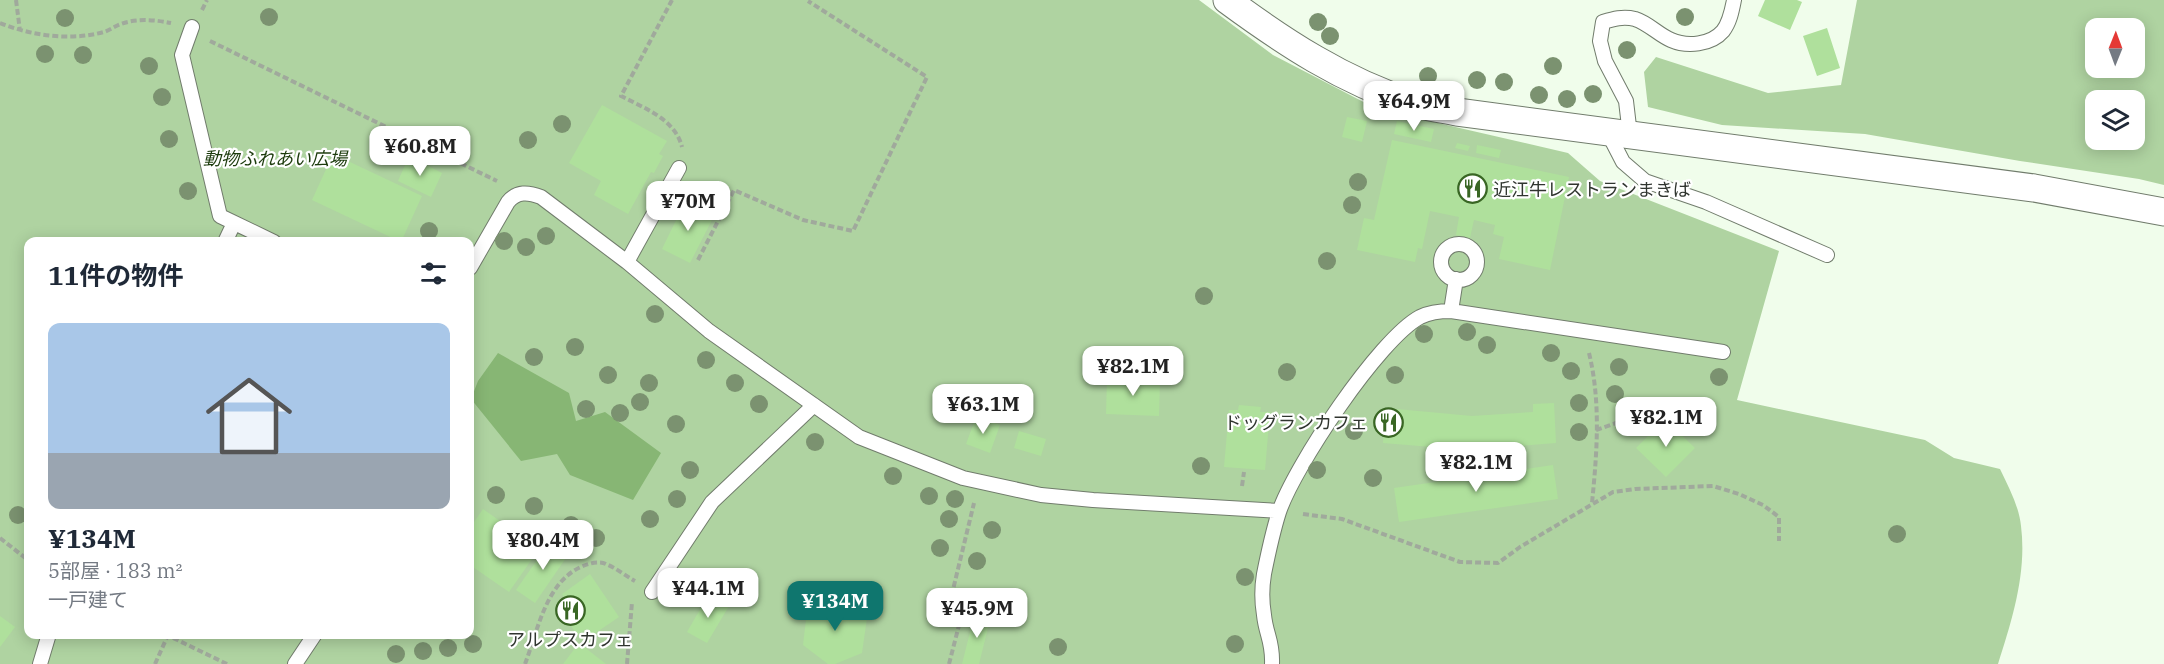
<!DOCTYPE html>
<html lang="ja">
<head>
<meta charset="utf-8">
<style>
	body { margin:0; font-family:"IBM Plex Serif","Noto Sans JP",serif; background:#f2f2f3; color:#1f2937; height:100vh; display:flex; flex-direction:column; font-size:22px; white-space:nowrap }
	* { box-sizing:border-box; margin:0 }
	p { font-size:20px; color:#747a83 }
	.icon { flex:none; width:33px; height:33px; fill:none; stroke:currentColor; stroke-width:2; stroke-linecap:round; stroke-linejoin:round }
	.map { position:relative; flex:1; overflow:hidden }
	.sheet { position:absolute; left:24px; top:237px; width:450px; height:402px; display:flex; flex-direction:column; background:#fff; border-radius:12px; box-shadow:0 3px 15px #0003 }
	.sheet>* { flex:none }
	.needle { width:39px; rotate:1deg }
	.tools { position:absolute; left:2085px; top:18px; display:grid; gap:12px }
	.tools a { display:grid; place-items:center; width:60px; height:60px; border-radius:12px; background:#fff; box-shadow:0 3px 15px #0003; font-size:30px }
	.price { position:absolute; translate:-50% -51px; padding:0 14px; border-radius:12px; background:#fff; color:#222; font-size:20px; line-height:39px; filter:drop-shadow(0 2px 3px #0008) }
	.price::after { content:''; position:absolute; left:50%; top:36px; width:18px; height:14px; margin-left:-9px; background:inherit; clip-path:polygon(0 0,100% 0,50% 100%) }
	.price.active { background:#0f766e; color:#fff }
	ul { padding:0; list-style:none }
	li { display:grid; align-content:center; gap:12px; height:318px; padding:0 24px }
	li+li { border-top:2px solid #e0e1e3 }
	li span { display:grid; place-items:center; height:186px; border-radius:12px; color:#555 }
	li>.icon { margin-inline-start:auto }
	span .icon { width:108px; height:108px; fill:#fffc; stroke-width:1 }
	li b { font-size:26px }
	h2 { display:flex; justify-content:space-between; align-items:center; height:72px; padding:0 24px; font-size:26px }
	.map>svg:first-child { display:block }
</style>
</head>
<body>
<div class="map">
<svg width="2164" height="664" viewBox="0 0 2164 664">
	<rect width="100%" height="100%" fill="#f0fdeb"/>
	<!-- green -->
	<path fill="#afd3a1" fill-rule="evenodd" d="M0,0H1199L1273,55L1377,109L1568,153L1600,181L1779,251L1737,400L1925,440L1954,458L2000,469C2009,488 2019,506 2021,526C2027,573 2012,620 1998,664H0ZM28,242H470V634H28Z
		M1857,0H2164V185L2139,179L2020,161L1865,134L1722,125L1648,107L1644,72L1656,57L1768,93L1841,85ZM2096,28H2134V68H2096ZM2096,100H2134V140H2096Z"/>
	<!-- water -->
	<path fill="#87b674" d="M498,353L569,393L576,421L605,412L661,453L633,500L570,475L557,454L521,461L471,399L478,381Z"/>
	<!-- building -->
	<path fill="#afe09c" d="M1765,0H1797L1802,2L1790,30L1758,16Z
		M1827,28L1840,68L1817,76L1803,36Z
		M602,105L667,141L659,154L663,156L654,173L651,172L628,214L594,195L601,181L569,163Z
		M1347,117L1367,121L1362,142L1342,137Z
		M1397,121L1434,129L1431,142L1394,134Z
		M1392,140L1569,177L1550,270L1499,259L1504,237L1493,234L1495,225L1474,220L1470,238L1456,235L1459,217L1430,211L1422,249L1418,248L1415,262L1357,250L1364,218L1374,220Z
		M1457,143L1470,146L1468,151L1455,148Z
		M1477,145L1501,150L1499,158L1476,153Z
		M333,154L422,196L401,242L312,200Z
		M409,156L442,173L431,197L398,181Z
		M685,202L714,216L690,263L662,249Z
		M1107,379L1160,381L1159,416L1106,414Z
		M1554,403L1556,443L1469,450L1383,443L1386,408L1472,416L1533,412V404Z
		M1239,405L1261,407L1260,412H1270L1265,470L1224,467L1229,410H1238Z
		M976,417L1000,425L990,453L966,444Z
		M1665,419L1695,448L1666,477L1636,448Z
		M1019,431L1046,439L1041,456L1014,448Z
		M1553,465L1558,499L1399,522L1394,488Z
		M483,509L539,549L509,592L470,565V528Z
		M551,540L570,552L535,603L516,590Z
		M590,574L619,617L591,636L586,629L577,635L558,606L566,600L562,594Z
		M709,594L729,606L707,643L687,632Z
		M839,598L867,618L862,653L835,664H828L803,645L807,611Z
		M975,612L991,616L979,664H962Z
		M0,616L15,627L0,647Z
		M579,643L606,664H563Z"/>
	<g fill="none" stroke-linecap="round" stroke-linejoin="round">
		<defs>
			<path id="lane" d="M192,27L182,55L220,216L274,242
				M1607,131L1623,162L1645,181L1706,202L1827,255
				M1630,135L1626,101L1605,61L1600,41L1603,22C1613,19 1623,16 1635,19C1648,23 1659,35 1671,40C1687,47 1711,45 1723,31C1730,22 1732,10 1734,0
				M225,242L234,223
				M1441 262a18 18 0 1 1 36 0a18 18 0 1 1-36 0Z
				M627,262L679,168
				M470,268L508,202C517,191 528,192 541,197L627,262L709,331L859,437L963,478L1041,495L1093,500L1279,511
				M1451,311L1456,279
				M652,592L712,502L814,405
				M40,664L49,634
				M295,664L315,634
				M1272,664C1273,641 1266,635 1264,615C1262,603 1262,586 1264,574C1268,554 1273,531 1279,512C1294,467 1379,339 1420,317C1430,312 1440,311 1451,311L1723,352"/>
			<path id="street" d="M1227,0C1284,42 1343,81 1412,103C1426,107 1442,109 1457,112L2034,188L2164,212"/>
		</defs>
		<!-- lane casing -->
		<use href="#lane" stroke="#717c6c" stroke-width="16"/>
		<!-- street casing -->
		<use href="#street" stroke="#717c6c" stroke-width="29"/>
		<!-- path -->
		<path stroke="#a0a99c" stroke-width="4" stroke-dasharray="6 3" stroke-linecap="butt" d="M16,0L20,31
			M672,0L621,96C644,108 675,119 682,147
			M202,10L207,0
			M0,23C32,36 71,41 104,32C110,30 115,26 121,24C137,18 156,20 171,23
			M210,41L497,181
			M698,260L734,190L803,220L853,231L927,77L808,1
			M1589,353C1601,402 1597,453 1592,503
			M1596,430L1616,423L1640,405L1654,400
			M1242,486L1244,472
			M1303,514L1342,519L1460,562L1498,563L1520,547L1613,492L1635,489L1713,486L1739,494L1763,505L1779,517V541
			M0,538L28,560
			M165,634L227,664
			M155,664L168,635
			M525,664C538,630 546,581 583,566C590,563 600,561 606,564C616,568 626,576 635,581
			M627,664L632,602
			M949,664L964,606L950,602L974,503"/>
		<!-- lane -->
		<use href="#lane" stroke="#fff" stroke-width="14"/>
		<!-- street -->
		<use href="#street" stroke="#fff" stroke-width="27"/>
	</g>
	<!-- trees -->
	<g fill="#7b9270">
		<circle cx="269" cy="17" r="9"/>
		<circle cx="1685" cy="17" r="9"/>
		<circle cx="65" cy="18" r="9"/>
		<circle cx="1318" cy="22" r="9"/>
		<circle cx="1330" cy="36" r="9"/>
		<circle cx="1627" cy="50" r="9"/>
		<circle cx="45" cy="54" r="9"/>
		<circle cx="83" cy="55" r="9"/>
		<circle cx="149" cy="66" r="9"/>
		<circle cx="1553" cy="66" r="9"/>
		<circle cx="1428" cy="76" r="9"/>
		<circle cx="1477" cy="80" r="9"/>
		<circle cx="1504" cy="82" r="9"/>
		<circle cx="1593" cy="94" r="9"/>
		<circle cx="1539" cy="95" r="9"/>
		<circle cx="162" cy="97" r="9"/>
		<circle cx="1567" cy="99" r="9"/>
		<circle cx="562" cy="124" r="9"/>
		<circle cx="169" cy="139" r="9"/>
		<circle cx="528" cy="140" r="9"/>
		<circle cx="1358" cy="182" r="9"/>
		<circle cx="188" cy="191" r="9"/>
		<circle cx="1352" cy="205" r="9"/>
		<circle cx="429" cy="231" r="9"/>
		<circle cx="546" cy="236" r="9"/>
		<circle cx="504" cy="241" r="9"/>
		<circle cx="526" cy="247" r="9"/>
		<circle cx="1327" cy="261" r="9"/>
		<circle cx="1204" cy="296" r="9"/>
		<circle cx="655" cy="314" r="9"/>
		<circle cx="1467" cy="332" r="9"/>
		<circle cx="1424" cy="334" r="9"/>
		<circle cx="1487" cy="345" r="9"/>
		<circle cx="575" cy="347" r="9"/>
		<circle cx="1551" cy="353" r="9"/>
		<circle cx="534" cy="357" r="9"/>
		<circle cx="706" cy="360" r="9"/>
		<circle cx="1619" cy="367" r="9"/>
		<circle cx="1571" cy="371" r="9"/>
		<circle cx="1287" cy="372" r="9"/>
		<circle cx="608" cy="375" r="9"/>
		<circle cx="1395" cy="375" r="9"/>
		<circle cx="1719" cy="377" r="9"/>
		<circle cx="649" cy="383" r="9"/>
		<circle cx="735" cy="383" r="9"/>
		<circle cx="1615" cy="394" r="9"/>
		<circle cx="640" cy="402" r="9"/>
		<circle cx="1579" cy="403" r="9"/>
		<circle cx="759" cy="404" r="9"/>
		<circle cx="586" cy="409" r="9"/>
		<circle cx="620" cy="413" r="9"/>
		<circle cx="676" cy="424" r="9"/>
		<circle cx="1354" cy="431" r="9"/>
		<circle cx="1579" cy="432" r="9"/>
		<circle cx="815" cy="442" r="9"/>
		<circle cx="1201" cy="466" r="9"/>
		<circle cx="690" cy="470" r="9"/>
		<circle cx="1317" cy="470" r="9"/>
		<circle cx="893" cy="476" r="9"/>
		<circle cx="1373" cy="478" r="9"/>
		<circle cx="496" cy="495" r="9"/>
		<circle cx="929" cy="496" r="9"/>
		<circle cx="677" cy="499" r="9"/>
		<circle cx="955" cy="499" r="9"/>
		<circle cx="534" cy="506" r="9"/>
		<circle cx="18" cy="515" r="9"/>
		<circle cx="650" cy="519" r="9"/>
		<circle cx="949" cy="519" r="9"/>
		<circle cx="571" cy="525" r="9"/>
		<circle cx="992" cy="530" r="9"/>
		<circle cx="1897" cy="534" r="9"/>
		<circle cx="596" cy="538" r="9"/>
		<circle cx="940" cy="548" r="9"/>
		<circle cx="977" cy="561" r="9"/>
		<circle cx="1245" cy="577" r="9"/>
		<circle cx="473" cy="644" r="9"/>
		<circle cx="1235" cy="644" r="9"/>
		<circle cx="1058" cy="647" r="9"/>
		<circle cx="448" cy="648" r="9"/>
		<circle cx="423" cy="651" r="9"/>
		<circle cx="396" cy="654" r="9"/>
	</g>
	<!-- icons -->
	<defs>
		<symbol id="restaurant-ring" viewBox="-11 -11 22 22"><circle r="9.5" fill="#fff" stroke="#396624" stroke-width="1.5"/><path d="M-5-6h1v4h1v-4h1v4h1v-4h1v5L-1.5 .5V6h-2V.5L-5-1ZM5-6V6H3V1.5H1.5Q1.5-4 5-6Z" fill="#396624"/></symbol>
	</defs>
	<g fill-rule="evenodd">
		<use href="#restaurant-ring" x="1456" y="172" width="33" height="33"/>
		<use href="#restaurant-ring" x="1372" y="406" width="33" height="33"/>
		<use href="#restaurant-ring" x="554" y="594" width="33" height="33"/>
	</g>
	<g text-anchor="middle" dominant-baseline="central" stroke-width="4.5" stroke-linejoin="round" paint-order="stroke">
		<!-- park labels -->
		<g font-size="18" font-style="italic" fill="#1c3b0c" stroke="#fff">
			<text x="275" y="158">動物ふれあい広場</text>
		</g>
		<!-- poi labels -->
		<g font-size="18" fill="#30352f" stroke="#fff" text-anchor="start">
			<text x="1493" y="189">近江牛レストランまきば</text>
			<text x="1368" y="422" text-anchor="end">ドッグランカフェ</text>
			<text x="570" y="639" text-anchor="middle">アルプスカフェ</text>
		</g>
	</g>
</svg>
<div class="tools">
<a><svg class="needle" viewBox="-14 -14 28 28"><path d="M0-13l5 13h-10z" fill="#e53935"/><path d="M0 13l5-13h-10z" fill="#747a83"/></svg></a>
<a><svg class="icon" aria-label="layers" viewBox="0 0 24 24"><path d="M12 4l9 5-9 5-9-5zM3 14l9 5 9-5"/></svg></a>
</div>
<b class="price" style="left:1414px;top:132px">¥64.9M</b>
<b class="price" style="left:420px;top:177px">¥60.8M</b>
<b class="price" style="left:688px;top:232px">¥70M</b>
<b class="price" style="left:1133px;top:397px">¥82.1M</b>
<b class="price" style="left:983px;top:435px">¥63.1M</b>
<b class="price" style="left:1666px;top:448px">¥82.1M</b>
<b class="price" style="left:1476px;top:493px">¥82.1M</b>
<b class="price" style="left:543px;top:571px">¥80.4M</b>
<b class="price" style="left:708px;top:619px">¥44.1M</b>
<b class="price active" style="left:835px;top:632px">¥134M</b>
<b class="price" style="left:977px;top:639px">¥45.9M</b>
<section class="sheet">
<h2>11件の物件<svg class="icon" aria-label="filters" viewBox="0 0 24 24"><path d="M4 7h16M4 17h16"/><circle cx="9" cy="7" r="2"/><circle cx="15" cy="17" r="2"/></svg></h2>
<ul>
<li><span style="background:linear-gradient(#a9c7e8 70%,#9aa5b1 0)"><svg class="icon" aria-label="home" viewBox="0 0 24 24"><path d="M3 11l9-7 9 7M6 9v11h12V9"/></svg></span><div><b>¥134M</b><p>5部屋 · 183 m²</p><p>一戸建て</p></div></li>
</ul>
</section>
</div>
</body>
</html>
